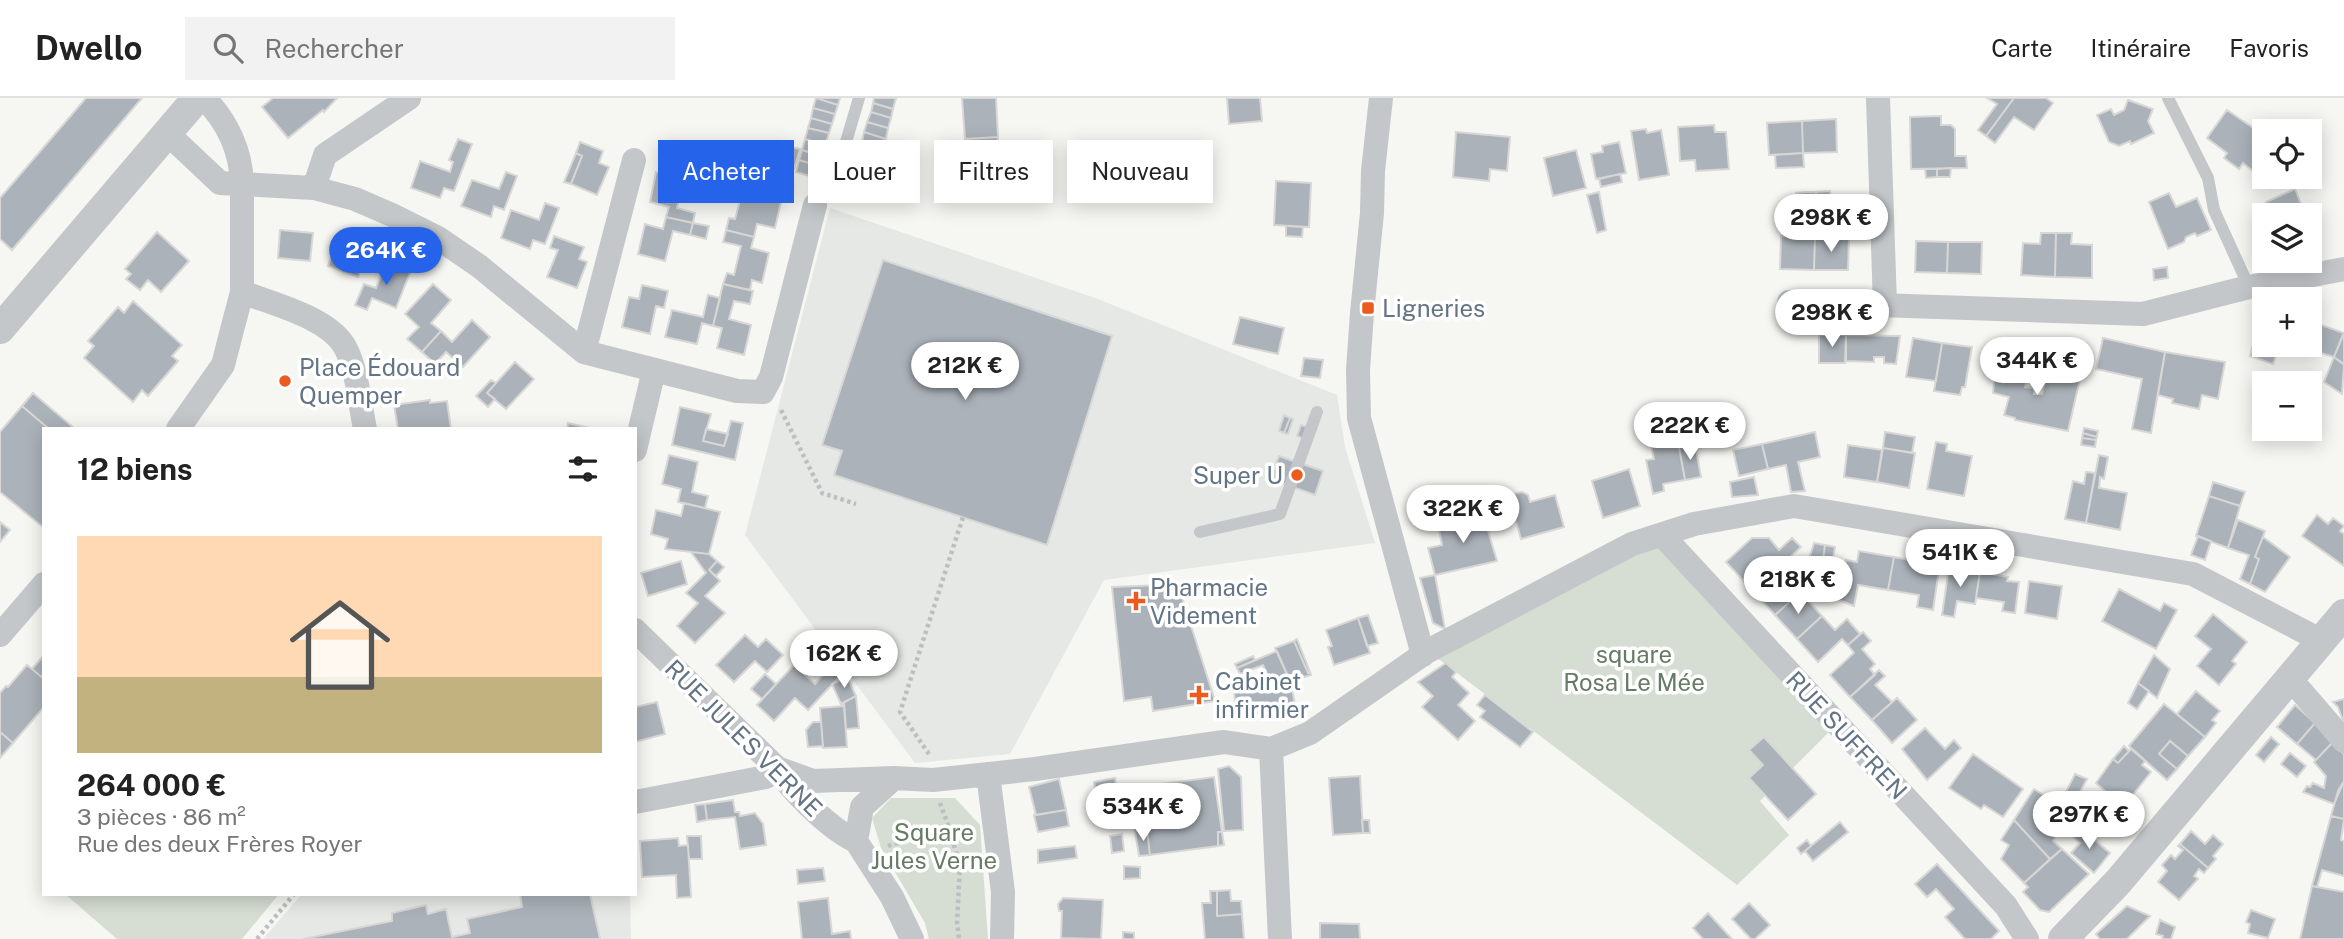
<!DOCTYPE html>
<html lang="fr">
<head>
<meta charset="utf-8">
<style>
	body { margin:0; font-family:"Public Sans",sans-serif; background:#f2f2f2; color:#222; height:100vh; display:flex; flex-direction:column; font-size:26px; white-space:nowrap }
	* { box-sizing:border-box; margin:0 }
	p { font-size:23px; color:#767676 }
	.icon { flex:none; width:38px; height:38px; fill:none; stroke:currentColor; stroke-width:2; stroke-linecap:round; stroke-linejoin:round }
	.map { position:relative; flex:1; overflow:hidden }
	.drawer { position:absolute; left:42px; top:329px; width:595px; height:469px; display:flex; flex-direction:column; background:#fff; border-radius:0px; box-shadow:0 4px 18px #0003 }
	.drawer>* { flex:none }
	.guide { position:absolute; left:658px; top:42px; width:665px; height:63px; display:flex; gap:14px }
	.fabs { position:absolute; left:2252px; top:21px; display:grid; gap:14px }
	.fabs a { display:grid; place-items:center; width:70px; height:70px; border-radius:0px; background:#fff; box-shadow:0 4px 18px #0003; font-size:35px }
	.price { position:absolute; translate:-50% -60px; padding:0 16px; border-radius:24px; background:#fff; color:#222; font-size:23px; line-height:46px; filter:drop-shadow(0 2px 4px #0008) }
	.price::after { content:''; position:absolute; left:50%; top:42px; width:21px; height:16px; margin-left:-10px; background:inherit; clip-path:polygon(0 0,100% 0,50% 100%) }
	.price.current { background:#2563eb; color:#fff }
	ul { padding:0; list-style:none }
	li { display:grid; align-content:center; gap:14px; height:371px; padding:0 35px }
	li+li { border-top:2px solid #e0e0e0 }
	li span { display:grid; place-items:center; height:217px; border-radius:0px; color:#555 }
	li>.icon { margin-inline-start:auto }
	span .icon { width:126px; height:126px; fill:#fffc; stroke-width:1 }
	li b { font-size:30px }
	h2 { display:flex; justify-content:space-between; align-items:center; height:84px; padding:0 35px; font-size:30px }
	.chip { padding:0 24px; border-radius:0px; background:#fff; box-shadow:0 4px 18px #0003; font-size:24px; line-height:63px }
	.chip.current { background:#2563eb; color:#fff }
	header { display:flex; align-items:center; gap:42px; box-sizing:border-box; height:98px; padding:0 35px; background:#fff; border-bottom:2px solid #e0e0e0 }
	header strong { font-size:33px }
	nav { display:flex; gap:38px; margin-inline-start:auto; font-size:24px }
	.search { width:490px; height:63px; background:#f2f2f2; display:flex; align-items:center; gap:18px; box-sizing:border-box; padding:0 24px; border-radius:0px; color:#767676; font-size:26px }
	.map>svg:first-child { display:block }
</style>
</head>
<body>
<header>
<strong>Dwello</strong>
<div class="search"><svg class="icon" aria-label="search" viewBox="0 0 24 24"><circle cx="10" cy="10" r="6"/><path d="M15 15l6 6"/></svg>Rechercher</div>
<nav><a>Carte</a><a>Itinéraire</a><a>Favoris</a></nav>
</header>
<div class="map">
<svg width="2344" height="841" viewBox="0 0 2344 841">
	<rect width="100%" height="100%" fill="#f6f6f2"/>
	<!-- built -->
	<path fill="#e6e8e6" d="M830,110L1098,201L1337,297L1345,349L1375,445L1104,482L1010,656L915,665L745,437Z
		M302,796H630L631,841H263Z"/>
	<!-- green -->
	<path fill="#d6ddd3" d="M1662,437L1837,626L1760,703L1789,737L1737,787L1428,553Z
		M891,700H955L980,727L988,841H929L925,825L881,750L872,720Z
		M65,796H279L242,841H117Z"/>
	<!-- building -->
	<path fill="#abb2b9" stroke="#d7d7d5" stroke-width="2" d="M86,0H142L12,152L0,141V100Z
		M273,0H337L324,14L323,12L288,40L262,9Z
		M816,0H840L838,7Z
		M816,0L838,7L835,16L813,10Z
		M874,0H896L893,11L873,5Z
		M962,0H996L998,39L965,41Z
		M1227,0H1260L1262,23L1229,26Z
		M1987,0H2014L1986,38L1978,32L1997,6Z
		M2014,0H2046L2053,5L2034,32L2014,19L1995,45L1986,38Z
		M2128,2L2153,11L2148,23L2154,35L2131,46L2130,43L2119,48L2109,44L2097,17L2111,11L2114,17L2124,12Z
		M873,5L893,11L891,20L871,14Z
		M813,10L835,16L832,26L811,20Z
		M2227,12L2252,29L2257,22L2272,33H2264V57L2253,73L2243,65L2239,71L2224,60L2227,55L2207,40Z
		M871,14L891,20L888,30L867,24Z
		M1941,18V27H1951L1955,31V58H1966L1967,70L1911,71L1910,19Z
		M811,20L832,26L829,35L808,30Z
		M1836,21L1837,54L1803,55L1802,23Z
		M1802,23L1803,55L1769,57L1767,25Z
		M867,24L888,30L886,41L864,34Z
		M1714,27L1715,34H1726L1729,71L1696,73L1695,62L1680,63L1678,29Z
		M808,30L829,35L825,47L805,41Z
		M1646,31L1647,35L1661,32L1669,77L1639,82L1631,33Z
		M864,34L886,41L883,50L862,44Z
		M1456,34L1510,39L1507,73L1490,71L1489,83L1453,79Z
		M998,39V43L966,45L965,41Z
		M458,41L472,46L454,93L444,90L440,100L411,90L420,63L450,74L453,64L449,62Z
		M805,41L825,47L822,58L802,52Z
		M580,44L603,53L599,65L609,69L597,97L571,86L582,58L576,55Z
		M862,44L883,50L880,62L858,56Z
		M1619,44L1626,75L1596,81L1591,56L1603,54L1602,48Z
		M790,49L800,51L794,71L784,69Z
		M802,52L822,58L819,68L799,62Z
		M1576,52L1586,90L1553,98L1544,60Z
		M576,55L582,58L571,86L564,84Z
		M1803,55L1804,69L1776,70L1775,57Z
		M858,56L880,62L877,73L855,67Z
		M799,62L819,68L816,80L796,74Z
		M855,67L877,73L874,83L852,76Z
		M1951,70L1950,79H1937V71Z
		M1925,71H1937V79L1926,80Z
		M506,74L517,78L504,112L494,108L491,119L461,108L472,82L499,91Z
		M656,74L684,80L677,110L695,115L693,125L666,119L669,109L650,104Z
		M852,76L874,83L871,95L849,89Z
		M1620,76L1622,84L1601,89L1599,81Z
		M684,80L694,82L690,98L681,95Z
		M1276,83L1311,85L1309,129L1274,127Z
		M2295,91L2305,116L2264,117V143L2261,140L2253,120L2270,114L2266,104Z
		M743,92L782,100L775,130L757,126L754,139L726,132L729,120L735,121Z
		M1830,93L1831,104L1816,105V94Z
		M1599,94L1606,132L1597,135L1587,97Z
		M1805,94H1816V105L1797,106L1796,95Z
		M2169,95L2176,109L2197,100L2211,132L2197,138L2195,135L2186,139L2184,144L2168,151L2149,104Z
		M545,105L559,110L545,146L533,142L530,151L501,140L511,112L539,122Z
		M666,119L693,125L690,137L673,133L665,163L638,156L645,126L663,131Z
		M693,125L709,128L706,141L690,137Z
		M1286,128L1303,129L1302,139L1286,138Z
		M280,132L313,135L310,163L278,160Z
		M726,132L754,139L751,150L769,155L762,185L752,182L750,192L723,186L727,175L734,177L741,148L723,144Z
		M157,134L189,163L161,194L148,182L140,192L126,181L131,176L125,171Z
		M2041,135H2056L2055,179L2021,177L2023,145L2040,146Z
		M2056,135H2072L2071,146L2092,147V180L2055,179Z
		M554,138L584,149L579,161L587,164L577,190L547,179L558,152L550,150Z
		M1781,138L1815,140L1814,172L1780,171Z
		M1815,140H1849L1848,172H1814Z
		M337,142L368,154L358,179L328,168Z
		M2263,142L2264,143V160L2255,154Z
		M1916,143L1948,144L1947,175L1915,174Z
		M1948,144H1982L1981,176L1947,175Z
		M388,162L411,172L396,210L372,200L367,212L355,207L364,186L376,190Z
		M883,162L1112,238L1047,447L834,377L842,353L822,347Z
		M2167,169L2168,180L2154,182L2153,171Z
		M433,186L451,202L431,225L441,233L422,254L407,241L419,229L405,216Z
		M723,186L753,193L750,206L734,203L729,221L751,227L744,257L717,250L722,230L713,228Z
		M642,187L668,193L664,210L656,208L650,236L622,229L629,199L639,201Z
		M708,197L720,200L713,228L702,225L697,246L665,239L672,212L703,219Z
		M133,203L182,247L172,258L178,263L148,298L142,292L133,304L84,260L94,248L88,243L118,209L124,215Z
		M2259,215L2264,217V247H2293L2291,253L2279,250L2277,254L2253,246Z
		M1240,219L1284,230L1278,256L1233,246Z
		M472,222L490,239L463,269L446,254L435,266L422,254L441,233L452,244Z
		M2310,223L2344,235L2334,259L2295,247H2310Z
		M2344,234V264L2343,266L2334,259Z
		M1819,237H1846L1845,265H1819Z
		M1846,237L1900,238L1896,266L1884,265V259H1874V264L1846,263Z
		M1913,240L1942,245L1936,283L1906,279Z
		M2103,240L2165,254L2151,335L2132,331L2142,281L2096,271Z
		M1942,245L1972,249L1965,289H1962L1960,297L1934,293Z
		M2253,246L2277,254L2273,266L2250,258Z
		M2165,254L2225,264L2218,301L2202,297L2199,311L2172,305L2173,301L2158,297Z
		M2334,259L2344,266L2342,296L2324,284Z
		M1304,260L1323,262L1320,280L1301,278Z
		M515,264L534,281L506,311L487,295Z
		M1996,265L2028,270L2025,289L2034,290V296H2042L2048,272L2080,281L2068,333L2015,322V320L2004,317L2009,299L1993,295Z
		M491,282L496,285L487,295L495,301L488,309L476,298Z
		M33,295L75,331H49L22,308Z
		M430,302V305L447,303L451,331H398L394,307Z
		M22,308L49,331H44V430L0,394V334Z
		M680,309L711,316L703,343L724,348L731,323L743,325L735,362L672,347Z
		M1284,317L1290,320L1284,335L1279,333Z
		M1290,320L1293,321L1288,336L1284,335Z
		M568,325L594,331H567Z
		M1301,327L1308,329L1304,341L1297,338Z
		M2084,330L2098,333L2097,339L2083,335Z
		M706,331L728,336L724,348L703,343Z
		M1815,334L1820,359L1798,364L1805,393L1791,394L1786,367L1768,371L1762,346Z
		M1885,334L1915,339L1912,355L1883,350Z
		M2083,335L2097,339L2096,342L2082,340Z
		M1677,339L1685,382L1663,386L1664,393L1653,396L1646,362L1654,361L1650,344Z
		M2082,340L2096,342L2095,349L2081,347Z
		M1936,344L1947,346L1946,353L1972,358L1964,398L1927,391Z
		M1695,346L1701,379L1685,382L1679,349Z
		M1762,346L1768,371L1739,378L1733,352Z
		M1848,347L1882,352L1877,384L1844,379Z
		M1883,350L1915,355L1909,390L1877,384Z
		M669,357L698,364L692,394L708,398L705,410L678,404L681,391L662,386Z
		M2099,357L2108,359L2104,381L2100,379L2099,390L2127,395L2120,432L2086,425Z
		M1279,358L1323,373L1315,397L1270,381Z
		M1629,371L1640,408L1603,420L1592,383Z
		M2086,374L2095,375L2086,425L2065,421L2073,383L2084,386Z
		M1754,379L1758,397L1732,399L1730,384Z
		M2213,384L2245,394L2240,408L2209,398Z
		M1522,394L1528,397L1530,404L1555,397L1564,429L1521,441L1510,402L1513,396Z
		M2209,398L2240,408L2228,450L2196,438Z
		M684,405L720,414L709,456L665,451L668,441L651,436L656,412L681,418Z
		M1483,416L1497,463L1435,477L1428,450L1442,447L1438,426Z
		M2317,417L2328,426L2333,420L2344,428L2340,433L2344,436V468L2302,438Z
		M2238,422L2265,433L2255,459L2259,461L2250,486L2240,481L2249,457L2228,450Z
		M0,424L10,432L0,444Z
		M2198,438L2211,443L2205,462L2191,457Z
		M2263,439L2290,459L2265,494L2250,486L2259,461L2255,459Z
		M1752,440H1769L1779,452L1792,440L1801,449L1753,493L1726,464Z
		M1814,445L1825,447L1821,476L1775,517L1753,493L1773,474L1789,491L1804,477Z
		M1825,447L1835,449L1829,484L1816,496L1808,487L1821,476Z
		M1859,453L1894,459L1888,492L1858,487L1854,508L1839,502L1846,462L1857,464Z
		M691,454L709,456L717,463L709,472L720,483L705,498L725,515L695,545L677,528L698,505L686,495L706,475Z
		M1894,459L1929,466L1928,470L1939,472L1933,512L1917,509L1919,497L1888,492Z
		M681,463L687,486L648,498L641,475Z
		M717,463L724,469L716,478L709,472Z
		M1949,469L1980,474L1975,506L1957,503L1954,519L1942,517Z
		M1980,474L2008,479L2007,483L2019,484L2015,515L2002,513L2004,504L1976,500Z
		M1435,477L1445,531L1433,525L1420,480Z
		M2029,483L2062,488L2057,521L2025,515Z
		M1162,487L1163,491L1178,487L1215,603L1153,613L1151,599L1124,603L1112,489Z
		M2119,491L2160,513L2164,505L2177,512L2156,551L2102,523Z
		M1800,494L1822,518L1797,541L1775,517Z
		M2213,516L2247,544L2232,563L2236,566L2219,587L2197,568L2211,551L2195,538Z
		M1368,517L1378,545L1367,548L1358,520Z
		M1822,518L1835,532L1847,521L1860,536L1848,547L1842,541L1818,564L1797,541Z
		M1358,520L1370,555L1334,567L1328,549L1332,548L1326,532Z
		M1863,534L1871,543L1862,551L1875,566L1870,571L1875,577L1850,599L1830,577L1854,555L1848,547Z
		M745,537L758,549L766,541L783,557L767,574L755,563L734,584L716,567Z
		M1297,541L1310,574L1308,575L1294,543Z
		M1294,543L1308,575L1310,574L1311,577L1290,583L1275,550Z
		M1277,553L1290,583L1296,610L1237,620L1234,593L1273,589L1263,567L1240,576L1237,570Z
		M44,557V581L32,571Z
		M2154,557L2170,571L2157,600L2138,585Z
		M1253,558L1255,562L1237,570L1235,566Z
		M834,565L843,575L808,612L795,600L774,623L757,607L794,567L815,586Z
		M1446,565L1456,574L1452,579L1469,595L1458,607L1475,623L1458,642L1422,609L1433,598L1418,584Z
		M27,567L44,581V609L13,645L0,634V595L6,588L8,589Z
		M1879,572L1885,578L1875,587L1892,604L1872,622L1850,599Z
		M765,576L776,586L762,601L751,591Z
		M847,579L856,598L841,606L832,586Z
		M2138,585L2149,593L2137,611L2128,605Z
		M2196,593L2220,613L2212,622L2216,625L2205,639L2177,616Z
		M1485,597L1533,634L1520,649L1480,619L1485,613L1477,607Z
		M856,598L859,630L846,631L844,604Z
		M1897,600L1917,622L1892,645L1872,622Z
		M2344,601V625L2338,609L2333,604Z
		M657,604L665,636L635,644V609Z
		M2164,606L2205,639L2188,658L2170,643L2159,656L2177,671L2167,682L2129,648Z
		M2295,607L2315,625L2297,646L2277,629Z
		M844,608L847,649L823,650L820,610Z
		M813,624H821L823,648L808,649L806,632Z
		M2315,625L2332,645L2316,662L2297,646Z
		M1925,630L1945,651L1954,642L1961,650L1927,682L1902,651Z
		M0,634L13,645L0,660Z
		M1764,639L1816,696L1788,722L1749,680L1763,667L1749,652Z
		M2271,639L2279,646L2264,664L2256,657Z
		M2170,643L2188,658L2177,671L2159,656Z
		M2332,645L2344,656V683L2334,706L2303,694L2307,688L2310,689L2313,685L2324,690L2326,678L2314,664Z
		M2124,648L2129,653L2118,665L2113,661Z
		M2131,651L2145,663L2142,667L2151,674L2123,709L2096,685L2113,661L2118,665Z
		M2290,655L2306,668L2297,679L2281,666Z
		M1973,656L2023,691L2003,719L1984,707L1981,711L1949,690Z
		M1229,668L1241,679L1243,732L1224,733L1218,671Z
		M2075,676L2087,681L2075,703L2064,698Z
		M1360,678L1363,735L1333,737L1329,680Z
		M1214,679L1222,734H1218V748L1150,757L1147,732L1135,733L1130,690Z
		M1115,680L1118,703L1098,706L1094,684Z
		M1059,681L1066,712L1036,717L1029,689Z
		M2344,683V721L2331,718L2338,693Z
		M2034,691L2069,713L2053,743L2062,751L2050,761L2014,722Z
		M733,702L735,714H739L740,718L755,715L763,726L766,747L740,751L735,719L707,722L705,706Z
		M705,706L707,722L697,724L695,707Z
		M1066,712L1069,728L1038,734L1034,717Z
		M2331,718L2344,721L2341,742L2344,743V778L2322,772L2317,789L2312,788Z
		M1362,722H1369L1370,735H1363Z
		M2014,722L2050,761L2024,785L2001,761L2009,747L2001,742Z
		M1840,724L1848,734L1813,763L1805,753Z
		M2080,730L2110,755L2094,775L2071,755L2080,745L2073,739Z
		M1147,732L1150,757L1139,758L1135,733Z
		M2191,733L2205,746L2213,737L2223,746L2213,758L2216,761L2208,770L2180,746Z
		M1218,734H1222L1224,747L1218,748Z
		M1122,736L1124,753L1112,755L1110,738Z
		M687,738H701L702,761H689Z
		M678,740L679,748L688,747L691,799L677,800L676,777L642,779L640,743Z
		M1807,742L1811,748L1801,756L1797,750Z
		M2180,746L2208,770L2204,775L2199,771L2194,778L2198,781L2179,802L2158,784L2167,773L2162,767L2171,757L2175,761L2183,752L2178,748Z
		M1075,748L1077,760L1038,765V752Z
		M2062,751L2089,776L2049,814L2040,812L2023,794L2028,789L2024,785Z
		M1937,766L1999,833L1991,841H1965L1945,819L1954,811L1936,791L1927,799L1915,786Z
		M1124,768L1140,769V780L1124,781Z
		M823,770L825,783L798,786L797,772Z
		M2312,788L2344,794V841H2300Z
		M1230,792L1231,803H1241L1242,816L1217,818V793Z
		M1210,793H1217V818L1242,816L1244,841H1205L1202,805H1211Z
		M520,796H590L600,841H303L392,823V815L426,807L428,816L446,811L452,839L470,835L467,821L522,809Z
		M828,800L832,836L850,833L851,841H802L798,804Z
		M1063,800L1103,802L1101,841L1061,840L1062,813H1059L1058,806Z
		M1749,805L1770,827L1755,841H1751L1732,821Z
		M2127,808L2150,818L2127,841H2100L2096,836Z
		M2251,812L2275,821L2268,840L2248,835L2250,826L2246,824Z
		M1708,815L1732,841H1703L1693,830Z
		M2160,822L2175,829L2171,841H2162L2163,838L2156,836Z
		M1320,825L1359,826L1360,841H1320Z
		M1123,834L1134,835V841H1123Z"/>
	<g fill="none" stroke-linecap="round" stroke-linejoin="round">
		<!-- path -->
		<path stroke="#bcbfc1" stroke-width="4.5" stroke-dasharray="3.5 3.5" stroke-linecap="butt" d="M781,312L822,395L856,406
			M929,656L900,614L963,419
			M940,705L948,727
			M888,748L948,727L960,768L957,824L959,841
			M257,841L294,796"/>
		<!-- service -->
		<path stroke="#c3c7ca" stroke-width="12" d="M2168,0L2208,80L2214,112L2249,189
			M838,71L859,0
			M1200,434L1280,416L1317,314"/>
		<!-- minor -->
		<path stroke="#c3c7ca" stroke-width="24" d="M1381,0L1373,73L1372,115L1362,215L1358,272L1359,320L1423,557
			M1878,0L1885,207
			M167,35L220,85L242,86C241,53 227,23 204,0
			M314,90L325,57L409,0
			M242,194C273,206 331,220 346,251C357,272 360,307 365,331
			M1789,204L2143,216L2249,189L2344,171
			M584,254L634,62
			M178,331L223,267L232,232L242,194V86L314,90L355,101L392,117L438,140L479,168L584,254L737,293L763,294L771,279L815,107
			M635,352L654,272
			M1662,437L2006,808L2027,841
			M635,532L777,670C791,693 831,732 856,743
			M0,537L44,486
			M2289,583L2301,593L2344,643
			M1271,651L1280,841
			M777,670L813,683L894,680L933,682L1035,671L1224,644L1271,651L1310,635L1428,553L1632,446L1694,426L1794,408L2193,476L2322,543
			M988,676L1003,794L1002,841
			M894,680L862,709L856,743L892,799L912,841
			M635,704L766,679L777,670"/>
		<!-- tertiary -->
		<path stroke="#c3c7ca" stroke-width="30" d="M0,231L197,0
			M2063,841L2118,784L2344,516"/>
	</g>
	<!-- markers -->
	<g fill="#eb5b1d" stroke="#fff" stroke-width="2.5">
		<rect x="1361" y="203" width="14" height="14" rx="3.5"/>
		<circle cx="285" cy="283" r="7"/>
		<circle cx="1297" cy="377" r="7"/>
		<path d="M1132.5 492.5h7v7h7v7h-7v7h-7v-7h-7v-7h7z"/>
		<path d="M1195.5 586.5h7v7h7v7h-7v7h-7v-7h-7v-7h7z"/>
	</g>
	<g text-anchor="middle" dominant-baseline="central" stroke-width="7" stroke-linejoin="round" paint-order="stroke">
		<!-- poi labels -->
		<g font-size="24" fill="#637485" stroke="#fff" text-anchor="start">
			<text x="1382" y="210">Ligneries</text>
			<text x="299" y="269">Place Édouard<tspan x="299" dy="28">Quemper</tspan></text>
			<text x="1283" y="377" text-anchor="end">Super U</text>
			<text x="1150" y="489">Pharmacie<tspan x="1150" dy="28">Videment</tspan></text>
			<text x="1215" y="583">Cabinet<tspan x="1215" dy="28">infirmier</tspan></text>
		</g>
		<!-- park labels -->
		<g font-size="24" fill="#667b63" stroke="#fff">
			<text x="1634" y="556">square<tspan x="1634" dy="28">Rosa Le Mée</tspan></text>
			<text x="934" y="734">Square<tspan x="934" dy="28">Jules Verne</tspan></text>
		</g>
		<!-- street labels -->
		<g font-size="24" fill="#637485" stroke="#fff">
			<text transform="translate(1847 637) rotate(47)">RUE SUFFREN</text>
			<text transform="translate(744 640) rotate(45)">RUE JULES VERNE</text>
		</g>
	</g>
</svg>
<div class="fabs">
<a><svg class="icon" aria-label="locate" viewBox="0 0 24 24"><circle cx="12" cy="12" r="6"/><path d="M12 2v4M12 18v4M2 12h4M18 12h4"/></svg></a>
<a><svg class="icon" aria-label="layers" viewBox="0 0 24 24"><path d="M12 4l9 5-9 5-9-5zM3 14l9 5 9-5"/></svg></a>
<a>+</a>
<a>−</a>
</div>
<b class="price" style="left:1831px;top:156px">298K €</b>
<b class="price current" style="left:386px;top:189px">264K €</b>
<b class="price" style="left:1832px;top:251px">298K €</b>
<b class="price" style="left:2037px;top:299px">344K €</b>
<b class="price" style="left:965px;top:304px">212K €</b>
<b class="price" style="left:1690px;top:364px">222K €</b>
<b class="price" style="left:1463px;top:447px">322K €</b>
<b class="price" style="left:1960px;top:491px">541K €</b>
<b class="price" style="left:1798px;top:518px">218K €</b>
<b class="price" style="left:844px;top:592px">162K €</b>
<b class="price" style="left:1143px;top:745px">534K €</b>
<b class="price" style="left:2089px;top:753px">297K €</b>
<div class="guide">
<a class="chip current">Acheter</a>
<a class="chip">Louer</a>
<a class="chip">Filtres</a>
<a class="chip">Nouveau</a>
</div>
<section class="drawer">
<h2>12 biens<svg class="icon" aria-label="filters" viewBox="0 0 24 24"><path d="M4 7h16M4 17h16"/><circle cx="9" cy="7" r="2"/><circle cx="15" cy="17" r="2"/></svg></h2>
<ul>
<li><span style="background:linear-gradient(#ffd9b3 65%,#c2b280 0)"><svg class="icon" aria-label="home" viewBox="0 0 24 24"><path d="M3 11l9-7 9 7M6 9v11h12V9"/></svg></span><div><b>264 000 €</b><p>3 pièces · 86 m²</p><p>Rue des deux Frères Royer</p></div></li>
</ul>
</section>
</div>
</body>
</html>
